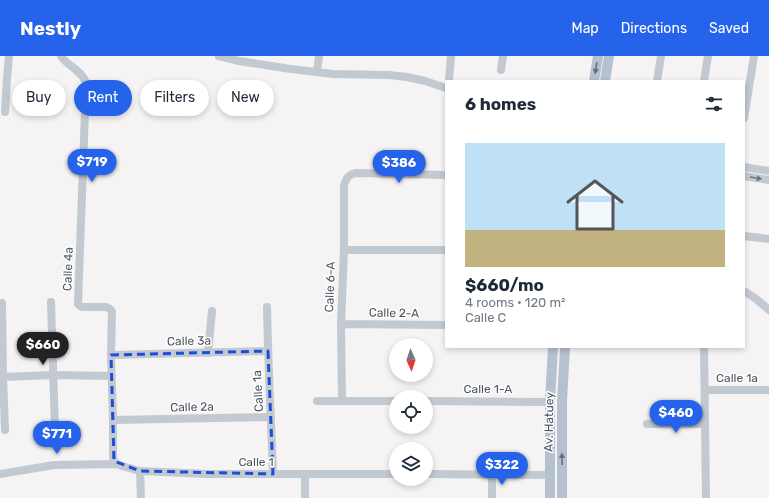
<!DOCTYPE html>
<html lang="en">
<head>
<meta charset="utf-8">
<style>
	body { margin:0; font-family:Rubik,sans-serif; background:#f2f2f3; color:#1f2937; height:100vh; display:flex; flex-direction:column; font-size:15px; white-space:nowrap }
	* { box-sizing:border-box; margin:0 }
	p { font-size:13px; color:#747a83 }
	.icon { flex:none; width:22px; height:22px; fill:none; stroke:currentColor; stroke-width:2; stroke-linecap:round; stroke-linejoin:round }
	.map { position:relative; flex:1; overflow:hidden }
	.details { position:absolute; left:445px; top:24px; width:300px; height:268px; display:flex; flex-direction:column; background:#fff; border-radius:0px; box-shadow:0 2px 6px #0003 }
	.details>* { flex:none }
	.guide { position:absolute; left:12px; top:24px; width:373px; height:36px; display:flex; gap:8px }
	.needle { width:26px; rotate:177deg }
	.tools { position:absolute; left:389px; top:282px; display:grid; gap:8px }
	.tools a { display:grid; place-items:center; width:44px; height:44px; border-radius:50%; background:#fff; box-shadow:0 2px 6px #0003; font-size:20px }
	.price { position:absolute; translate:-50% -34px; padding:0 9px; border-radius:14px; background:#2563eb; color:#fff; font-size:13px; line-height:26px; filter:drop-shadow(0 1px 2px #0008) }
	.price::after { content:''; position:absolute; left:50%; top:24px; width:12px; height:9px; margin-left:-6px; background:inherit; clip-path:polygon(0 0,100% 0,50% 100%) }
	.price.selected { background:#222; color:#fff }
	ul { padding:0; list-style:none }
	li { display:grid; align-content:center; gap:8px; height:212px; padding:0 20px }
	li+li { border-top:1px solid #e0e1e3 }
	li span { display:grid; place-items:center; height:124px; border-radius:0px; color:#555 }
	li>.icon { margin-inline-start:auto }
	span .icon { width:72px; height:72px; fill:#fffc; stroke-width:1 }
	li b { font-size:17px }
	h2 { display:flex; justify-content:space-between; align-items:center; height:48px; padding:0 20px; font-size:17px }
	.tag { padding:0 14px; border-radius:18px; background:#fff; box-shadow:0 2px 6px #0003; font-size:14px; line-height:36px }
	.tag.selected { background:#2563eb; color:#fff }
	header { display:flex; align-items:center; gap:24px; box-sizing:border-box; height:56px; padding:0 20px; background:#2563eb; color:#fff }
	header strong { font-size:19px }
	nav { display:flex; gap:22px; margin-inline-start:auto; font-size:14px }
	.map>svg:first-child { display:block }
</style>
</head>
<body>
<header>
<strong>Nestly</strong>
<nav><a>Map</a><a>Directions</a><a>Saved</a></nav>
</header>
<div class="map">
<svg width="769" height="442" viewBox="0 0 769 442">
	<rect width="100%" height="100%" fill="#f5f3f3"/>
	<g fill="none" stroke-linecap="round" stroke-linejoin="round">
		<!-- minor -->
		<path stroke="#c2c9d0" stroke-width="8" d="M61,0C67,10 83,15 86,27L78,248L79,249L82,251H106L110,253L112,255L111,299L113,364V401L114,405L117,408
			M219,0L239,5L291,13L333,18L389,19L407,21L425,25L446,32
			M501,14L503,0
			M317,16L319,0
			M449,25L451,0
			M657,25L661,0
			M704,25L708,0
			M5,56L7,22L9,0
			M744,62L754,0
			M744,111L769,115
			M744,120L769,124
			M744,180L769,183
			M344,194H446
			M744,235L755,242L769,254
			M51,246L55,374
			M2,247L3,321L5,374
			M267,251C268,307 271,362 273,418
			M341,268L446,269
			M704,291L706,442
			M208,297L212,255
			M111,299L268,295
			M3,321L53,319L112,320
			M705,334H769
			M342,344L341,268L344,194V129C346,122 349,118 356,117L446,119
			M317,345H396
			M426,345L550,346
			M113,364L271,361
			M647,368H704
			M140,415L141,442
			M0,418L54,409L117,408L122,410L140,415L207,418H396
			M426,418L550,419
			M492,418V442
			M305,442V418"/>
		<!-- major -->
		<path stroke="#b5c1ce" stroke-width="10" d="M594,25L598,0
			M605,25L609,0
			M550,442V346L553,291
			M562,442V345L565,291"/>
	</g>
	<!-- one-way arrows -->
	<defs><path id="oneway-solid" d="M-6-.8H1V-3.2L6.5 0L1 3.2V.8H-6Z"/></defs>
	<g fill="#66707b">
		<use href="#oneway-solid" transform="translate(596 12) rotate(99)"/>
		<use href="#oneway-solid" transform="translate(562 403) rotate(-91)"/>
	</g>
	<use fill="#6f7881" href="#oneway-solid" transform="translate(756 122) rotate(10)"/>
	<!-- marked area -->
	<path fill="none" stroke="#1d4ed8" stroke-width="3" stroke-dasharray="8 5" stroke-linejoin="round" d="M268,295L273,418L140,415L114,405L111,299Z"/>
	<g text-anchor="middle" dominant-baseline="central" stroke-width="3" stroke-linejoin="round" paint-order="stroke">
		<!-- street labels -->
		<g font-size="12" fill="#4c555f" stroke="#fff">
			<text transform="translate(68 213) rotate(-88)">Calle 4a</text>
			<text transform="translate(330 231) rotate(-88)">Calle 6-A</text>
			<text transform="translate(394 257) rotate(1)">Calle 2-A</text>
			<text transform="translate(189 285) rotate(-1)">Calle 3a</text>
			<text x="737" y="322">Calle 1a</text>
			<text x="488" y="333">Calle 1-A</text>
			<text transform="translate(258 335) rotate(-93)">Calle 1a</text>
			<text transform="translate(192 351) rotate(-1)">Calle 2a</text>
			<text transform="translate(549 366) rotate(-89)">Av. Hatuey</text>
			<text x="256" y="406">Calle 1</text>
		</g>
	</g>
</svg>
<div class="tools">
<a><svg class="needle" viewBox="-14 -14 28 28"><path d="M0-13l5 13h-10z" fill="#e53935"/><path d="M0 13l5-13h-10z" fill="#747a83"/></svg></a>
<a><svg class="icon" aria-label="locate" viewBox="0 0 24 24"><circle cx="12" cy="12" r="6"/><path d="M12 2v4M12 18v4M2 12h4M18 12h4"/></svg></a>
<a><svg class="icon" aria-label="layers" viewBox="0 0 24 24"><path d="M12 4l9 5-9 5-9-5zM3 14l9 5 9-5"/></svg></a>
</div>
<b class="price" style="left:92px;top:127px">$719</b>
<b class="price" style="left:399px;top:128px">$386</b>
<b class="price selected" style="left:43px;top:310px">$660</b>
<b class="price" style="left:676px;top:378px">$460</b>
<b class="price" style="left:57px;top:399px">$771</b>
<b class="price" style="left:502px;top:430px">$322</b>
<div class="guide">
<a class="tag">Buy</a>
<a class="tag selected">Rent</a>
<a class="tag">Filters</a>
<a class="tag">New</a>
</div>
<section class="details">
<h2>6 homes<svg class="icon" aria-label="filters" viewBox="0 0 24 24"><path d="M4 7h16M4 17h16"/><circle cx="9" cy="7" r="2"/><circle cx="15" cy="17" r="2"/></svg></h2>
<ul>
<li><span style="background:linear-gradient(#bfe0f5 70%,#c2b280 0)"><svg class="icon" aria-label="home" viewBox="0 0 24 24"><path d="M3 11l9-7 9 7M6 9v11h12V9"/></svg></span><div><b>$660/mo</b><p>4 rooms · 120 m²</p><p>Calle C</p></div></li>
</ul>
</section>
</div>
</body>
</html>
